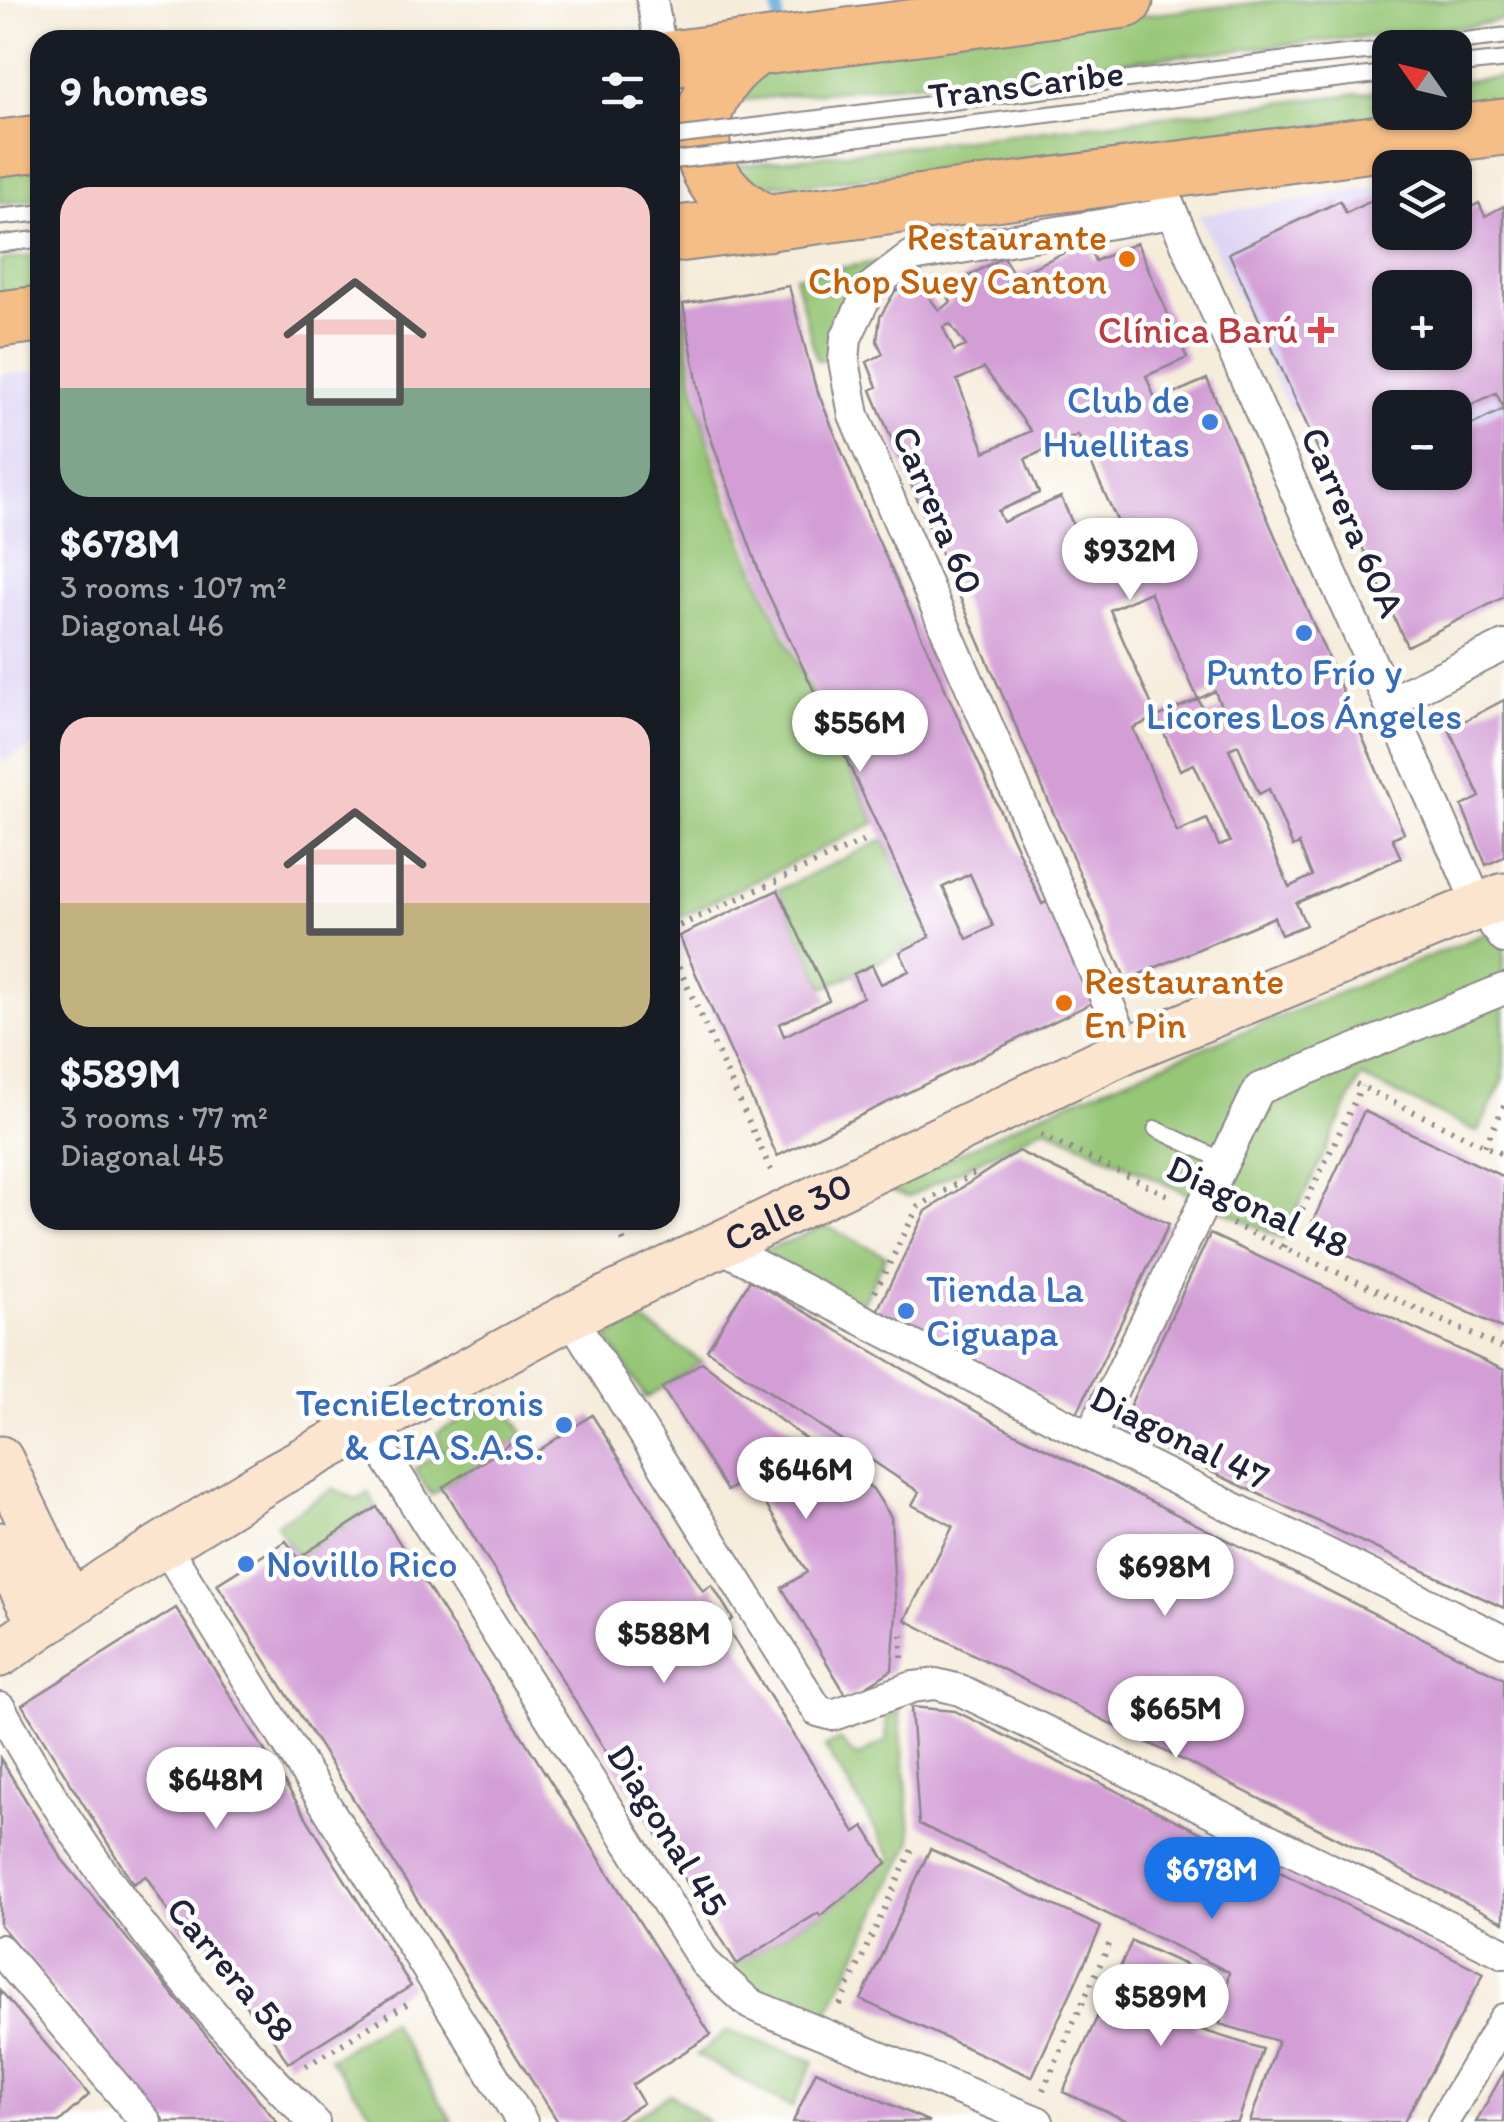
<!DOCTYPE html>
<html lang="en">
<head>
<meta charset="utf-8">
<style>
	body { margin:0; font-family:Itim,sans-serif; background:#20242c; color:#f1f3f6; height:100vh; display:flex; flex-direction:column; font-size:38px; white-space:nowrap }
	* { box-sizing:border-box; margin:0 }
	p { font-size:32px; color:#9ea1a6 }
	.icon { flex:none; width:55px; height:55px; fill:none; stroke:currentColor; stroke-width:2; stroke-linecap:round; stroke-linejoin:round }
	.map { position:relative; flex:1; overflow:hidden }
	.side { position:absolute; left:30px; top:30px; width:650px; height:1200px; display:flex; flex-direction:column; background:#171b24; border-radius:30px; box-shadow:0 2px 8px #0004 }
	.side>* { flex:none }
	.needle { width:65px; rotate:304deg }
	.tools { position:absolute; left:1372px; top:30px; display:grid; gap:20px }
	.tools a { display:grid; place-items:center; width:100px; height:100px; border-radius:20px; background:#171b24; box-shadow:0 2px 8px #0004; font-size:50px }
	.price { position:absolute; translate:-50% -85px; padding:0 22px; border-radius:35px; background:#fff; color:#222; font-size:32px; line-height:65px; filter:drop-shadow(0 2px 5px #0008) }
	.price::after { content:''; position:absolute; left:50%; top:60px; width:30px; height:22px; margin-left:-15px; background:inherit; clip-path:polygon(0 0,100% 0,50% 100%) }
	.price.active { background:#1a73e8; color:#fff }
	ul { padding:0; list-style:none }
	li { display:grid; align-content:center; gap:20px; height:530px; padding:0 30px }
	li span { display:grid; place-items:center; height:310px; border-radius:30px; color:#555 }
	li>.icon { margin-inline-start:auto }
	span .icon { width:180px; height:180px; fill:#fffc; stroke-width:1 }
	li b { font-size:42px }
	h2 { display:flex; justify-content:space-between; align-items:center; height:120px; padding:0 30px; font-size:42px }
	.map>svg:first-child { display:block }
</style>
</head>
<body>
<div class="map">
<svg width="1504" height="2122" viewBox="0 0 1504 2122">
	<rect width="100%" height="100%" fill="#fff"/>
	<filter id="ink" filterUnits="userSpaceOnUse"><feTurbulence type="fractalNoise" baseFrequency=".01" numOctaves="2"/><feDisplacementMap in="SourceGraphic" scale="20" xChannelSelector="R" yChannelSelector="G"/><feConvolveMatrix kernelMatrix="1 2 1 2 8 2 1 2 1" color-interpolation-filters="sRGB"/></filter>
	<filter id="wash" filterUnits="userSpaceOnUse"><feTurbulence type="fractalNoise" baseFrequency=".0048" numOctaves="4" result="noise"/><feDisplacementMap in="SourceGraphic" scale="40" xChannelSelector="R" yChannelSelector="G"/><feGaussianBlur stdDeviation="2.25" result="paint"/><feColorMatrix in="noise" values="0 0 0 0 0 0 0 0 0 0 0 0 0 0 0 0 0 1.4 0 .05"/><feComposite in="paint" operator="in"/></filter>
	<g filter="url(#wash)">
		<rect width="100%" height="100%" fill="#f5ecda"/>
		<!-- built -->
		<path fill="#ded5f5" d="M1390,186V352H1455V308L1504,409L1455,433V408L1413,353L1290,411L1199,215Z
			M40,371V742L0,763V375Z"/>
		<!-- green -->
		<path fill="#96c676" stroke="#5c7458" stroke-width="2.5" d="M1280,0H1504V19L1473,26L734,101L751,80L805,53Z
			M1504,77V105L1455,111V82Z
			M1390,90V112L1437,113L808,184L763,185L726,167Z
			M40,166V199L0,204V172Z
			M40,255V299L0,304V260Z
			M888,260L832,358L817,361L795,276Z
			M682,289C691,478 797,656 875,823L670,922V291Z
			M883,840L930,937L824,988L778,890Z
			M1504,926V1079L1478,1132L1361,1077L1283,1239L1045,1127L908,1197L887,1189L1037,1115Z
			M826,1226L886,1256L861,1305L759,1253Z
			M640,1319L702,1362L646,1398L607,1338Z
			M501,1398L524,1435L431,1495L414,1469L442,1451L437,1433Z
			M333,1489L357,1500L369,1493L377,1507L298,1558L276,1524Z
			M899,1711L912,1841L825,2019L759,1994L727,1970L818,1913L820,1916L893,1858L825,1747L840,1740L856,1757L887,1740L886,1718Z
			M390,2021L453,2122H379L329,2059Z
			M727,2031L814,2061L792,2108L697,2055Z
			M670,2094L708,2122H627Z"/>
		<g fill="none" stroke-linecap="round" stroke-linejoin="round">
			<!-- stream -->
			<path stroke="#62aedb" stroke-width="11" d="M776,0L781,32"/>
		</g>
		<g id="blocks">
			<!-- building -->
			<path fill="#d39ed6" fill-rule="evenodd" d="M1390,192V232H1455V216L1479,203L1485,216L1504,206V408L1496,393L1455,413V408H1390V472H1455V433L1504,409V597L1407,646L1229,253L1340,201L1346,213ZM1390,288H1455V352H1390Z
				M1087,242L1095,261L1137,243L1187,358L1146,376L1156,401L1207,379L1404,833L1392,838L1401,858L1296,903L1306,925L1281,935L1274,917L1126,980L896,450L871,390L877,387L867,362L883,354L877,341L880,317L895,291L916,281L939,310L951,302L944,290L1003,257L1015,276ZM950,324L966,346L954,351L943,327ZM984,368L1031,431L985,452L957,380ZM1078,435L1126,540L1087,557L1061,497L1003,522L998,511L1039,493L1025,459ZM1150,592L1198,699L1157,717L1110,610ZM1215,691L1222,709L1206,716L1198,699ZM1157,717L1180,770L1194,764L1230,842L1219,846L1207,819L1177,832L1133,728ZM1238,745L1259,794L1269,789L1293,847L1299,844L1312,876L1289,887L1229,749Z
				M789,286L815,385L875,533L1042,904L1049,901L1094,1002L777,1156L679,936L778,890L829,1000L779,1024L784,1036L863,997L853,974L872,965L881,984L909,971L900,952L930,937L764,585L704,419L683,304ZM970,874L993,926L967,939L943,887Z
				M1504,700V857L1486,865L1462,806L1480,797L1449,729Z
				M1364,1111L1504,1177V1329L1306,1236Z
				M1018,1151L1169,1224L1077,1413L875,1315L926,1211Z
				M1210,1234L1504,1370V1608L1119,1429Z
				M750,1280L1003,1427L1504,1679V1922L905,1620L953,1526L912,1505L919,1492L707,1350Z
				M702,1362L873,1489L891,1517L896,1614L892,1670L848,1698L782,1588L807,1572L749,1477L727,1491L662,1388Z
				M592,1415L703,1591L712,1585L733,1619L725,1625L855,1832L864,1826L887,1863L820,1916L818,1913L737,1964L443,1487L524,1435L535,1453Z
				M377,1507L711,2035L632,2085L643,2103L612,2122H558L217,1584L286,1541L298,1558Z
				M176,1608L411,1986L288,2063L254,2008L249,2011L196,1925L182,1934L146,1876L133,1884L22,1705Z
				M911,1707L955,1711L1484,1973L1404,2122H1250L1278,2041L1220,2024L1229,1972L919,1824Z
				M0,1758L62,1859L277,2122H165L0,1925Z
				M930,1849L1101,1927L1032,2077L861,2000Z
				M1132,1941L1217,1979L1195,2028L1263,2049L1238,2122H1130L1063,2092Z
				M0,1990L89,2095L59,2122H0Z
				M816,2071L858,2090L930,2122H793Z
				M1504,2072V2122H1476L1482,2111Z"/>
		</g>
	</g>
	<g filter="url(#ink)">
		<use href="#blocks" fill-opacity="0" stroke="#8c878a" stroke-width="2.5"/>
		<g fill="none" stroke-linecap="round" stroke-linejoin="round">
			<defs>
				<path id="lane" d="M1400,48L1504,36
					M1292,59L1390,49
					M1455,65L1504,60
					M1295,84L1390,73
					M0,217L40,213
					M0,244L40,239
					M1156,1129L1224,1161"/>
				<path id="street" d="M652,0L659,40
					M1164,194L1478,904L1504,938
					M1389,702L1504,646
					M1128,1049L894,510L854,415L844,361L846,338L870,288L912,256L1172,213
					M717,1245L1090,1437L1504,1641
					M570,1316L818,1711L833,1715L913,1687L936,1684L960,1690L1504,1953
					M365,1424L705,1963L750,2004L1038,2122
					M1090,1437L1259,1089L1504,989
					M164,1544L522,2122
					M0,1708C83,1860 191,2000 314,2122
					M0,1950L146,2122
					M1443,2122L1504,2019"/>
				<g id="secondary">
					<path d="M0,1459L70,1604"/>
					<path d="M0,1545L41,1625"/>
					<path id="s1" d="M0,1654L108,1579L278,1474L570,1316L1128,1049L1504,896"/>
				</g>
				<path id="highway" d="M752,50C679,102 686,185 767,223
					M670,59L1125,0
					M0,148L40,143
					M670,235L1504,127
					M0,319L40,314"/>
			</defs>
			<!-- lane casing -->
			<use href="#lane" stroke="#8c878a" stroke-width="19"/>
			<!-- street casing -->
			<use href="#street" stroke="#8c878a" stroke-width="34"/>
			<!-- secondary casing -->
			<use href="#secondary" stroke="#8c878a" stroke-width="49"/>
			<!-- highway casing -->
			<use href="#highway" stroke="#8c878a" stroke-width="59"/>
			<!-- path -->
			<path stroke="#8c878a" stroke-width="6" stroke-dasharray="2.5 8" stroke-linecap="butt" d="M670,930L870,838
				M670,948L774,1177
				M1356,1084L1504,1155
				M1041,1135L1170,1196
				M1485,1146L1504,1106
				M614,1220L625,1244
				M1232,1224L1504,1349
				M1284,1247L1362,1086
				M875,1292L918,1207L976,1172
				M902,1658V1635
				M840,2005L913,1847
				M306,2066L410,2002
				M1043,2090L1112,1938"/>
			<!-- lane -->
			<use href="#lane" stroke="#fff" stroke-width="15"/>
			<!-- street -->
			<use href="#street" stroke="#fff" stroke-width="30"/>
			<!-- secondary -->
			<use href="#secondary" stroke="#fbe5cf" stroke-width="45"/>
			<!-- highway -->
			<use href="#highway" stroke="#f6be87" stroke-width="55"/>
			<defs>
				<path id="lane-bridge" d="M670,137L1292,59
					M670,161L1295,84"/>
			</defs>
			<!-- lane-bridge casing -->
			<use href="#lane-bridge" stroke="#8c878a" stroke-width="19" stroke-linecap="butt"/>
			<!-- lane-bridge -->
			<use href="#lane-bridge" stroke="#fff" stroke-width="15"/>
		</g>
	</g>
	<!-- markers -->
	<g fill="#e8710a" stroke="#fff" stroke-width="4">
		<circle cx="1127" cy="259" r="10"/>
		<circle cx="1064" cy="1003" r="10"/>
	</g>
	<path fill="#e0444e" stroke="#fff" stroke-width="4" d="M1316 315h10v10h10v10h-10v10h-10v-10h-10v-10h10z"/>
	<g fill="#3f7fe0" stroke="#fff" stroke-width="4">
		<circle cx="1210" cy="422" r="10"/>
		<circle cx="1304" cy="633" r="10"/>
		<circle cx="906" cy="1311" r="10"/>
		<circle cx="564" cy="1425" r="10"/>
		<circle cx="246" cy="1564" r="10"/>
	</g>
	<g text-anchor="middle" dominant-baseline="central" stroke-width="9" stroke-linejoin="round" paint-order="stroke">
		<!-- street labels -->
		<g font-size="38" fill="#22223b" stroke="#fff">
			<text transform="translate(1026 84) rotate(-7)">TransCaribe</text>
			<text transform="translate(938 510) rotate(67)">Carrera 60</text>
			<text transform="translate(1353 522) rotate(66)">Carrera 60A</text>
			<text transform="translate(1258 1206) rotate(25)">Diagonal 48</text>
			<text stroke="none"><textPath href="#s1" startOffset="905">Calle 30</textPath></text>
			<text transform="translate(1180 1437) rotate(26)">Diagonal 47</text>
			<text transform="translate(668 1830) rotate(58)">Diagonal 45</text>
			<text transform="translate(231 1969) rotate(50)">Carrera 58</text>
		</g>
		<!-- food labels -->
		<g font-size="38" fill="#c56008" stroke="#fff" text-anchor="end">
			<text x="1107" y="237">Restaurante<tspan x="1107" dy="44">Chop Suey Canton</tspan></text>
			<text x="1084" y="981" text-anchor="start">Restaurante<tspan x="1084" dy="44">En Pin</tspan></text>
		</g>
		<!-- health labels -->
		<g font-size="38" fill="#be3a42" stroke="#fff" text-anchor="end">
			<text x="1298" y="330">Clínica Barú</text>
		</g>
		<!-- shop labels -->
		<g font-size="38" fill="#366cbe" stroke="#fff" text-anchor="end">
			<text x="1190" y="400">Club de<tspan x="1190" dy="44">Huellitas</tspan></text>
			<text x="1304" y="672" text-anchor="middle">Punto Frío y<tspan x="1304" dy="44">Licores Los Ángeles</tspan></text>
			<text x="926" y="1289" text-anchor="start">Tienda La<tspan x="926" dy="44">Ciguapa</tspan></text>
			<text x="544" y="1403">TecniElectronis<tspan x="544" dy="44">&amp; CIA S.A.S.</tspan></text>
			<text x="266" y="1564" text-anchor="start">Novillo Rico</text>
		</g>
	</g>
</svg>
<div class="tools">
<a><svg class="needle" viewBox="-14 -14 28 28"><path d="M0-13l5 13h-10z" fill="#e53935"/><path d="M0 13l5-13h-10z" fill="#9ea1a6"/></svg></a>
<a><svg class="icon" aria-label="layers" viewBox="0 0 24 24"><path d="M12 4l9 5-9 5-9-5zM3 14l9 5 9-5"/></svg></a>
<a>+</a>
<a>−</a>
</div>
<b class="price" style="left:1130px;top:603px">$932M</b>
<b class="price" style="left:860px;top:775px">$556M</b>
<b class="price" style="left:806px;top:1522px">$646M</b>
<b class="price" style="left:1165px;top:1619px">$698M</b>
<b class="price" style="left:664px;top:1686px">$588M</b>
<b class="price" style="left:1176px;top:1761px">$665M</b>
<b class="price" style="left:216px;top:1832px">$648M</b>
<b class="price active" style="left:1212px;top:1922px">$678M</b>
<b class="price" style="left:1161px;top:2049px">$589M</b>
<section class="side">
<h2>9 homes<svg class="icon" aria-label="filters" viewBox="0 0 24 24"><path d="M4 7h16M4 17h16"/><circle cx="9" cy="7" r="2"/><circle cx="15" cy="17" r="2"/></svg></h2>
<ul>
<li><span style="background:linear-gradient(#f6c9c9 65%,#7fa58c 0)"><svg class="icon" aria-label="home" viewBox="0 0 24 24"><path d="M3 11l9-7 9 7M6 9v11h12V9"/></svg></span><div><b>$678M</b><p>3 rooms · 107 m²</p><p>Diagonal 46</p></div></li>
<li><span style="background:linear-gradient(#f6c9c9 60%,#c2b280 0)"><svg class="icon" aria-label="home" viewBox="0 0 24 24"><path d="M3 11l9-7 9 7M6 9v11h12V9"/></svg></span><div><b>$589M</b><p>3 rooms · 77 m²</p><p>Diagonal 45</p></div></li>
</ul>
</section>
</div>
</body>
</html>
